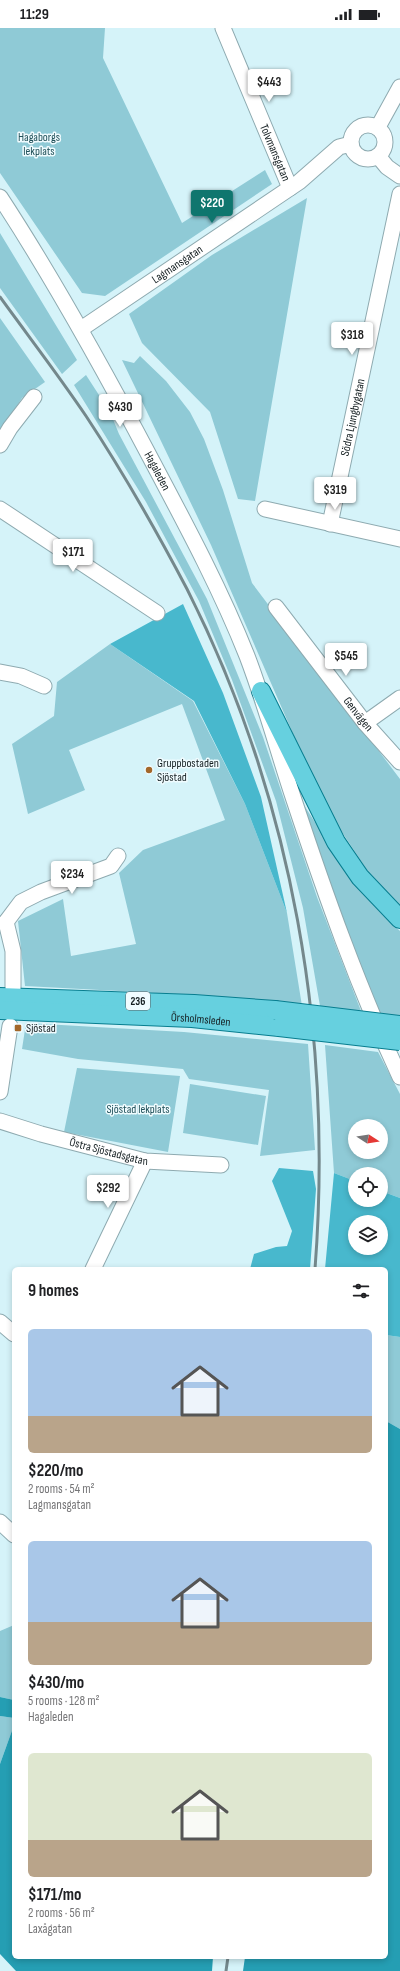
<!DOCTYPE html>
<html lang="en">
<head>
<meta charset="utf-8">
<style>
	body { margin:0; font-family:"Sofia Sans Condensed",sans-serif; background:#f2f2f2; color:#202124; height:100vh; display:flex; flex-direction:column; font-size:15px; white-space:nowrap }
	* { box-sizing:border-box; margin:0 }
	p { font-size:13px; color:#757577 }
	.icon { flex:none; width:22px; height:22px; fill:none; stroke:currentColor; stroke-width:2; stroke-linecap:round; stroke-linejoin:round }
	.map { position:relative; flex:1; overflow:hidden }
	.side { position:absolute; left:12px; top:1239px; width:376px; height:692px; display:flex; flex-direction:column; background:#fff; border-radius:6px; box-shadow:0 2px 6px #0003 }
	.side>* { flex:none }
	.needle { width:26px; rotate:102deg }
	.controls { position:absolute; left:348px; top:1091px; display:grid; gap:8px }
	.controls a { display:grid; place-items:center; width:40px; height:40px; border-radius:50%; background:#fff; box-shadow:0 2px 6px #0003; font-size:20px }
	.price { position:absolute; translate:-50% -34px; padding:0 9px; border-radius:4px; background:#fff; color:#222; font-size:13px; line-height:26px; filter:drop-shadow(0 1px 2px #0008) }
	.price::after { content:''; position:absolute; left:50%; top:24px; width:12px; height:9px; margin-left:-6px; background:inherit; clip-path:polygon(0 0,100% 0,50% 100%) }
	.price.selected { background:#0f766e; color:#fff }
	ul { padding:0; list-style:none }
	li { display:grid; align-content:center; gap:8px; height:212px; padding:0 16px }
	li span { display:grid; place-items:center; height:124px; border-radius:6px; color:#555 }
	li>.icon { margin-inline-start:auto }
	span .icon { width:72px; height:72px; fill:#fffc; stroke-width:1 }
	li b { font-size:17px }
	h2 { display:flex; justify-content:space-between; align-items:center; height:48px; padding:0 16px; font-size:17px }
	.status { display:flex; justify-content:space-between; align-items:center; height:28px; padding:0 20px; background:#fff; direction:ltr }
	.status svg { height:11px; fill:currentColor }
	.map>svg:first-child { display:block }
</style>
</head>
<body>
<div class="status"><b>11:29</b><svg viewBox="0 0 49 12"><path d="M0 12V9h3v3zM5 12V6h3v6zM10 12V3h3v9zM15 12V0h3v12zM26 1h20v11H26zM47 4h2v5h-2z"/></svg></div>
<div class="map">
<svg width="400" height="1943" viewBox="0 0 400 1943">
	<rect width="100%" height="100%" fill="#d5f3f9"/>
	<!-- green -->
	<path fill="#8fcad6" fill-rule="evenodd" d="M0,0H105L103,30L182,195L265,142L272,156L105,268L82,265L0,145Z
		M307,170L255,473L238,471L210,384L142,315L129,286L212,227Z
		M0,205L77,332L62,346L0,260Z
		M0,290L45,354L22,370L0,405Z
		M140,328L166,353L190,384L204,411L223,462L252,555L400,751V881L371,848L324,777L211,517L122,332L134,335Z
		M86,347L110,384L119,406L207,571L263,709L317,869L361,983L320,978L303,880L276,773L232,652L199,573L146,474L74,357Z
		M110,616L193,673L245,776L287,885L302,978L175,966L25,958L18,893L63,871L71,928L136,916L119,845L143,822L225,792L182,676L69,722L85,762L28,786L12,716L54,688L57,654Z
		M302,774L345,841L375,879L400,903V989L380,986L350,916Z
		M26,995L184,1004L308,1016L315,1122L260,1128L269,1062L189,1051L183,1041L78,1031L22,1021Z
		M325,1017L378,1024L400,1066V1170L381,1163V1146H355V1153L334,1145ZM355,1098H381V1124H355Z
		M77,1040L180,1048L168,1124L64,1104Z
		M190,1056L266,1068L258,1117L183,1105Z
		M386,1307L400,1309V1401L386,1393Z
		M14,1597V1672L0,1669V1603Z
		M0,1688L14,1690V1697L0,1736Z"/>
	<!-- forest -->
	<path fill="#48b8cd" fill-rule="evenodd" d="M183,576L223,665L261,769L287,885L245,776L194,673L110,616Z
		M279,1140L313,1143L316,1161L310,1241H250L254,1226L276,1219L287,1218L292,1203L272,1153Z
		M334,1145L355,1153V1172H381V1163L400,1170V1309L386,1307V1241H325ZM355,1194H381V1220H355Z"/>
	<!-- water -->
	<path fill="#259eb3" d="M386,1393L400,1401V1943H243L245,1929H386Z
		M0,1669L14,1672V1690L0,1688Z
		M14,1697V1929H213L212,1943H16L0,1926V1736Z"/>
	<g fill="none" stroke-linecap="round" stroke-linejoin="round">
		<defs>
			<g id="minor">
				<path id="s1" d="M223,0L290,160"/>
				<circle cx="368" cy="114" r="17"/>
				<path d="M378,99L400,59"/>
				<path d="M378,128L387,139L400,148"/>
				<path id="s2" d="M0,169C55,253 104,342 151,431C185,495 220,560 247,628C265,675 278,724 294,772C325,866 358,959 400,1049"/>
				<path id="s3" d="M81,301L299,154L339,119L351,116"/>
				<path d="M0,417L10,400L34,369"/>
				<path d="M0,481L157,585"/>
				<path d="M265,481L400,511"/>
				<path id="s4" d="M330,496L400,166"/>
				<path id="s5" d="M276,579L365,695L400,734"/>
				<path d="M0,644L21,648L44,658"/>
				<path d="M365,695L400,670"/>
				<path d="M6,894L21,874L41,864L111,838L118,828"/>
				<path d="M6,894L13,923V962"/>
				<path d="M0,1064L10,998"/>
				<path id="s6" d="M0,1093L41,1106L145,1133L221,1137"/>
				<path d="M93,1241L145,1133"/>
				<path d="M0,1294L14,1306"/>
				<path d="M0,1494L14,1507"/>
			</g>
			<g id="major">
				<path d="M261,663L336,814L360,849L400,891"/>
				<path d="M0,969L194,976L275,982"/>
				<path id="s7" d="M0,982L192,990L279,999"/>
			</g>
		</defs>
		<!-- minor casing -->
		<use href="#minor" stroke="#8eaab0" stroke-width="17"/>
		<!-- major casing -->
		<use href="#major" stroke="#077d8f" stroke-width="20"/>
		<!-- minor -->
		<use href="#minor" stroke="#fff" stroke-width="15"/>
		<!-- major -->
		<use href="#major" stroke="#66d0df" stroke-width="18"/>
		<!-- rail -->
		<path stroke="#74888c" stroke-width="3" d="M0,269C29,309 59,348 86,388C123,444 156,502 187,561C293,771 333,1007 315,1241
			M226,1943L228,1929"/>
		<defs>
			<path id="major-bridge" d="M275,982L400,997
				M279,999L400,1013"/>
		</defs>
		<!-- major-bridge casing -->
		<use href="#major-bridge" stroke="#077d8f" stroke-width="20" stroke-linecap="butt"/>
		<!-- major-bridge -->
		<use href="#major-bridge" stroke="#66d0df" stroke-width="18"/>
	</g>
	<!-- markers -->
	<g fill="#a3672a" stroke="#f0fcff" stroke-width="1.5">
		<circle cx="149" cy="742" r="4"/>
		<rect x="14" y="996" width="8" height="8" rx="2"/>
	</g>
	<g text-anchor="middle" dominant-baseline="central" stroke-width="3" stroke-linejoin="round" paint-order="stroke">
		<!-- shield labels -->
		<rect fill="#f0fcff" stroke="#576164" stroke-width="1" x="126" y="964" width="24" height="18" rx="3"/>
		<g font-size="11" font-weight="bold" fill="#151f22">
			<text x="138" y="973">236</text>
		</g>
		<!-- park labels -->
		<g font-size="12" fill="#21515a" stroke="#f0fcff">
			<text x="39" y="109">Hagaborgs<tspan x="39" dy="14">lekplats</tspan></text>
			<text x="138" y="1081">Sjöstad lekplats</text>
		</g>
		<!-- street labels -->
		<g font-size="12" fill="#151f22" stroke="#f0fcff">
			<text stroke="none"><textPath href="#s1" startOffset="135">Tolvmansgatan</textPath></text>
			<text stroke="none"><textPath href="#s3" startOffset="116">Lagmansgatan</textPath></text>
			<text stroke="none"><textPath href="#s4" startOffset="109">Södra Ljungbygatan</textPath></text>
			<text stroke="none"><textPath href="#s2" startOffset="316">Hagaleden</textPath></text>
			<text stroke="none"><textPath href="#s5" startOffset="135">Genvägen</textPath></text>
			<text stroke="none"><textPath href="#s7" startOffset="201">Örsholmsleden</textPath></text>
			<text stroke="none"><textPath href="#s6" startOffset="113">Östra Sjöstadsgatan</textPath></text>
		</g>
		<!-- poi labels -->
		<g font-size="12" fill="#151f22" stroke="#f0fcff" text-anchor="start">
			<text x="157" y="735">Gruppbostaden<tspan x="157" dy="14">Sjöstad</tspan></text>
			<text x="26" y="1000">Sjöstad</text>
		</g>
	</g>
</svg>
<div class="controls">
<a><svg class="needle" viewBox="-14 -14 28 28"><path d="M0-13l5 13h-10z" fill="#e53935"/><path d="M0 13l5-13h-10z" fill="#757577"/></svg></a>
<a><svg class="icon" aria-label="locate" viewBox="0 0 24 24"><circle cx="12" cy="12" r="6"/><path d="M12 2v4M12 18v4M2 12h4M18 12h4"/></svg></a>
<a><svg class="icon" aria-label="layers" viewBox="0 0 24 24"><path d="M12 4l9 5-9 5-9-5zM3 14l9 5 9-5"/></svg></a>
</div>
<b class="price" style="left:269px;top:75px">$443</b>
<b class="price selected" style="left:212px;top:196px">$220</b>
<b class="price" style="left:352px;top:328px">$318</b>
<b class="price" style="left:120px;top:400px">$430</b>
<b class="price" style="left:335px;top:483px">$319</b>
<b class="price" style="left:73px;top:545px">$171</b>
<b class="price" style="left:346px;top:649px">$545</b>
<b class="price" style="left:72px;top:867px">$234</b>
<b class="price" style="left:108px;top:1181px">$292</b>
<section class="side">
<h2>9 homes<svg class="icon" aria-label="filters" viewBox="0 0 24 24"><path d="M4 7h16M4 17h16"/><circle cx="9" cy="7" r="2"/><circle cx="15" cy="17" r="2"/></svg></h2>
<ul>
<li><span style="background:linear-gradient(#a9c7e8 70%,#b9a48a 0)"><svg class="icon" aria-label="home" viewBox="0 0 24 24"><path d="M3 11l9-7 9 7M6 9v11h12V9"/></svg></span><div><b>$220/mo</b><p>2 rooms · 54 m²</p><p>Lagmansgatan</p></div></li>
<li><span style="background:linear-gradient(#a9c7e8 65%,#b9a48a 0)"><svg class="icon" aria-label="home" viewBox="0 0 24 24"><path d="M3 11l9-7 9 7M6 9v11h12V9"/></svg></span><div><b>$430/mo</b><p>5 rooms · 128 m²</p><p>Hagaleden</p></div></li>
<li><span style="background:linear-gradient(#dfe7d0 70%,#b9a48a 0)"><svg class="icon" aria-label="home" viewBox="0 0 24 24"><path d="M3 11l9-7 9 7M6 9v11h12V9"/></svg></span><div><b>$171/mo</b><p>2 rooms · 56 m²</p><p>Laxågatan</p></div></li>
</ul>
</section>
</div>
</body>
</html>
